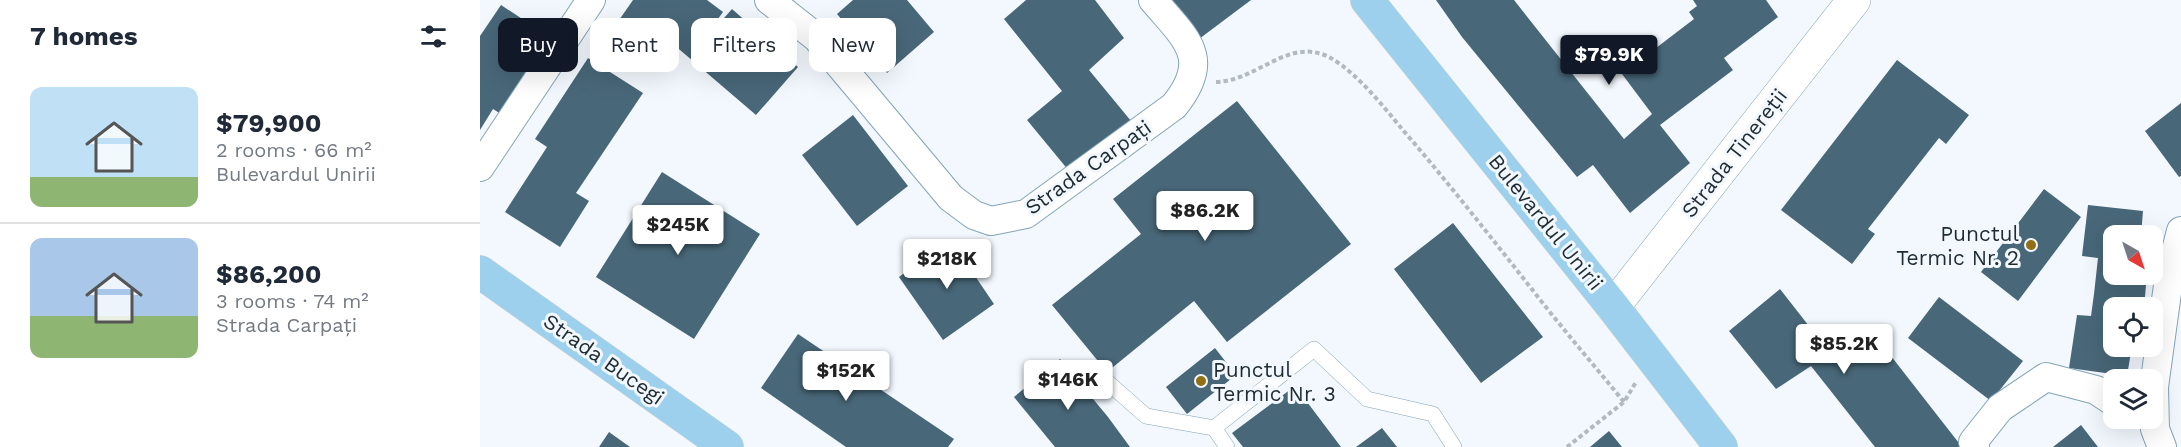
<!DOCTYPE html>
<html lang="en">
<head>
<meta charset="utf-8">
<style>
	body { margin:0; font-family:"Work Sans",sans-serif; background:#f6f6f7; color:#1f2937; height:100vh; display:flex; flex-direction:column; font-size:22px; white-space:nowrap }
	* { box-sizing:border-box; margin:0 }
	p { font-size:20px; color:#747a83 }
	.icon { flex:none; width:33px; height:33px; fill:none; stroke:currentColor; stroke-width:2; stroke-linecap:round; stroke-linejoin:round }
	.map { position:relative; flex:1; overflow:hidden }
	.panel { display:flex; flex-direction:column; background:#fff; width:480px }
	.panel>* { flex:none }
	.hud { position:absolute; left:18px; top:18px; width:570px; height:54px; display:flex; gap:12px }
	.needle { width:39px; rotate:141deg }
	.fabs { position:absolute; left:1623px; top:225px; display:grid; gap:12px }
	.fabs a { display:grid; place-items:center; width:60px; height:60px; border-radius:12px; background:#fff; box-shadow:0 6px 24px #0002; font-size:30px }
	.price { position:absolute; translate:-50% -51px; padding:0 14px; border-radius:6px; background:#fff; color:#222; font-size:20px; line-height:39px; filter:drop-shadow(0 2px 3px #0008) }
	.price::after { content:''; position:absolute; left:50%; top:36px; width:18px; height:14px; margin-left:-9px; background:inherit; clip-path:polygon(0 0,100% 0,50% 100%) }
	.price.current { background:#111827; color:#fff }
	ul { padding:0; list-style:none }
	li { display:flex; align-items:center; gap:18px; height:150px; padding:0 30px }
	li+li { border-top:2px solid #e0e1e3 }
	li span { display:grid; place-items:center; flex:none; width:168px; height:120px; border-radius:12px; color:#555 }
	li>.icon { margin-inline-start:auto }
	span .icon { width:72px; height:72px; fill:#fffc; stroke-width:1 }
	li b { font-size:26px }
	h2 { display:flex; justify-content:space-between; align-items:center; height:72px; padding:0 30px; font-size:26px }
	.pill { padding:0 21px; border-radius:12px; background:#fff; box-shadow:0 6px 24px #0002; font-size:21px; line-height:54px }
	.pill.current { background:#111827; color:#fff }
	main { display:flex; flex:1; min-height:0 }
	.map>svg:first-child { display:block }
</style>
</head>
<body>
<main>
<section class="panel">
<h2>7 homes<svg class="icon" aria-label="filters" viewBox="0 0 24 24"><path d="M4 7h16M4 17h16"/><circle cx="9" cy="7" r="2"/><circle cx="15" cy="17" r="2"/></svg></h2>
<ul>
<li><span style="background:linear-gradient(#bfe0f5 75%,#8fb573 0)"><svg class="icon" aria-label="home" viewBox="0 0 24 24"><path d="M3 11l9-7 9 7M6 9v11h12V9"/></svg></span><div><b>$79,900</b><p>2 rooms · 66 m²</p><p>Bulevardul Unirii</p></div></li>
<li><span style="background:linear-gradient(#a9c7e8 65%,#8fb573 0)"><svg class="icon" aria-label="home" viewBox="0 0 24 24"><path d="M3 11l9-7 9 7M6 9v11h12V9"/></svg></span><div><b>$86,200</b><p>3 rooms · 74 m²</p><p>Strada Carpați</p></div></li>
</ul>
</section>
<div class="map">
<svg width="1701" height="447" viewBox="0 0 1701 447">
	<rect width="100%" height="100%" fill="#f2f8fd"/>
	<!-- building -->
	<path fill="#486778" d="M153,0H227L243,12L213,53L252,9L318,67L276,115L186,38L177,51L137,23Z
		M373,0H427L454,32L407,73L357,14Z
		M546,0H615L644,38L609,70L656,127L594,177L547,120L582,91L524,19Z
		M690,0H771L719,39Z
		M956,0H1034L1144,139L1172,114L1142,74L1214,19L1209,12L1217,6L1213,0H1286L1298,17L1244,58L1253,70L1180,125L1210,163L1150,213L1113,165L1097,177L982,37Z
		M21,5L74,40L24,116L13,109L0,130V36Z
		M108,58L163,93L96,193L109,201L80,247L25,212L67,147L55,139Z
		M1417,60L1489,115L1466,144L1459,138L1388,229L1395,234L1372,264L1301,210Z
		M757,101L871,244L747,342L714,301L627,372L572,305L661,234L633,199Z
		M1701,103V176L1699,177L1665,131Z
		M373,115L428,186L377,226L322,155Z
		M182,172L280,234L214,339L116,277Z
		M1564,189L1601,217L1538,301L1501,272Z
		M1608,205L1663,211L1661,236H1634V274H1667L1664,308H1634V346H1652L1647,376L1589,368L1597,315L1611,316L1614,294L1618,258L1602,256Z
		M973,223L1063,337L1001,383L914,269Z
		M470,239L514,304L463,340L419,277Z
		M1300,289L1350,353L1386,324L1482,447H1395L1331,366L1296,389L1249,331Z
		M1459,297L1543,361L1511,401L1428,338Z
		M318,334L474,439L468,447H366L281,388Z
		M735,348L756,375L707,414L686,387Z
		M580,359L628,417L650,447H575L534,397Z
		M815,386L861,447H763L752,433Z
		M1601,425L1618,447H1573Z
		M902,428L917,447H876Z
		M1129,431L1142,447H1110Z
		M129,432L150,447H119Z"/>
	<g fill="none" stroke-linecap="round" stroke-linejoin="round">
		<defs>
			<path id="lane" d="M624,379L666,416L734,428L747,447
				M734,428L834,349L887,399L953,414L974,447"/>
			<path id="street" d="M289,0L337,38L471,198L494,215L511,221L546,214L694,106C733,58 706,39 673,0
				M0,167L111,0
				M1495,447L1493,442L1520,408L1566,377L1616,390L1634,402
				M1682,447L1675,429L1674,387L1689,278L1701,231"/>
			<path id="secondary" d="M1133,307L1374,0"/>
			<path id="primary" d="M887,0L1133,307L1241,447
				M0,272L247,447"/>
		</defs>
		<!-- lane casing -->
		<use href="#lane" stroke="#84a4b7" stroke-width="16"/>
		<!-- street casing -->
		<use href="#street" stroke="#84a4b7" stroke-width="30"/>
		<!-- secondary casing -->
		<use href="#secondary" stroke="#84a4b7" stroke-width="34"/>
		<!-- primary casing -->
		<use href="#primary" stroke="#d2d5d6" stroke-width="34"/>
		<!-- path -->
		<path stroke="#b2bac0" stroke-width="4" stroke-dasharray="4.5 3" stroke-linecap="butt" d="M736,82C774,81 803,44 838,53C866,59 904,107 922,129C967,181 1009,235 1051,288C1081,327 1113,364 1144,402
			M1087,447L1144,402L1156,382"/>
		<!-- lane -->
		<use href="#lane" stroke="#fff" stroke-width="15"/>
		<!-- street -->
		<use href="#street" stroke="#fff" stroke-width="28"/>
		<!-- secondary -->
		<use href="#secondary" stroke="#fff" stroke-width="33"/>
		<!-- primary -->
		<use href="#primary" stroke="#9dd0ec" stroke-width="33"/>
	</g>
	<!-- markers -->
	<g fill="#926e15" stroke="#f2f8fd" stroke-width="2">
		<circle cx="1551" cy="245" r="6"/>
		<circle cx="721" cy="381" r="6"/>
	</g>
	<g text-anchor="middle" dominant-baseline="central" stroke-width="6" stroke-linejoin="round" paint-order="stroke">
		<!-- street labels -->
		<g font-size="21" fill="#1e2b32" stroke="#f2f8fd">
			<text transform="translate(1254 153) rotate(-52)">Strada Tinereții</text>
			<text transform="translate(608 167) rotate(-35)">Strada Carpați</text>
			<text transform="translate(1066 222) rotate(51)">Bulevardul Unirii</text>
			<text transform="translate(124 359) rotate(35)">Strada Bucegi</text>
		</g>
		<!-- poi labels -->
		<g font-size="21" fill="#1e2b32" stroke="#f2f8fd" text-anchor="end">
			<text x="1539" y="233">Punctul<tspan x="1539" dy="24">Termic Nr. 2</tspan></text>
			<text x="733" y="369" text-anchor="start">Punctul<tspan x="733" dy="24">Termic Nr. 3</tspan></text>
		</g>
	</g>
</svg>
<div class="fabs">
<a><svg class="needle" viewBox="-14 -14 28 28"><path d="M0-13l5 13h-10z" fill="#e53935"/><path d="M0 13l5-13h-10z" fill="#747a83"/></svg></a>
<a><svg class="icon" aria-label="locate" viewBox="0 0 24 24"><circle cx="12" cy="12" r="6"/><path d="M12 2v4M12 18v4M2 12h4M18 12h4"/></svg></a>
<a><svg class="icon" aria-label="layers" viewBox="0 0 24 24"><path d="M12 4l9 5-9 5-9-5zM3 14l9 5 9-5"/></svg></a>
</div>
<b class="price current" style="left:1129px;top:86px">$79.9K</b>
<b class="price" style="left:725px;top:242px">$86.2K</b>
<b class="price" style="left:198px;top:256px">$245K</b>
<b class="price" style="left:467px;top:290px">$218K</b>
<b class="price" style="left:1364px;top:375px">$85.2K</b>
<b class="price" style="left:366px;top:402px">$152K</b>
<b class="price" style="left:588px;top:411px">$146K</b>
<div class="hud">
<a class="pill current">Buy</a>
<a class="pill">Rent</a>
<a class="pill">Filters</a>
<a class="pill">New</a>
</div>
</div>
</main>
</body>
</html>
